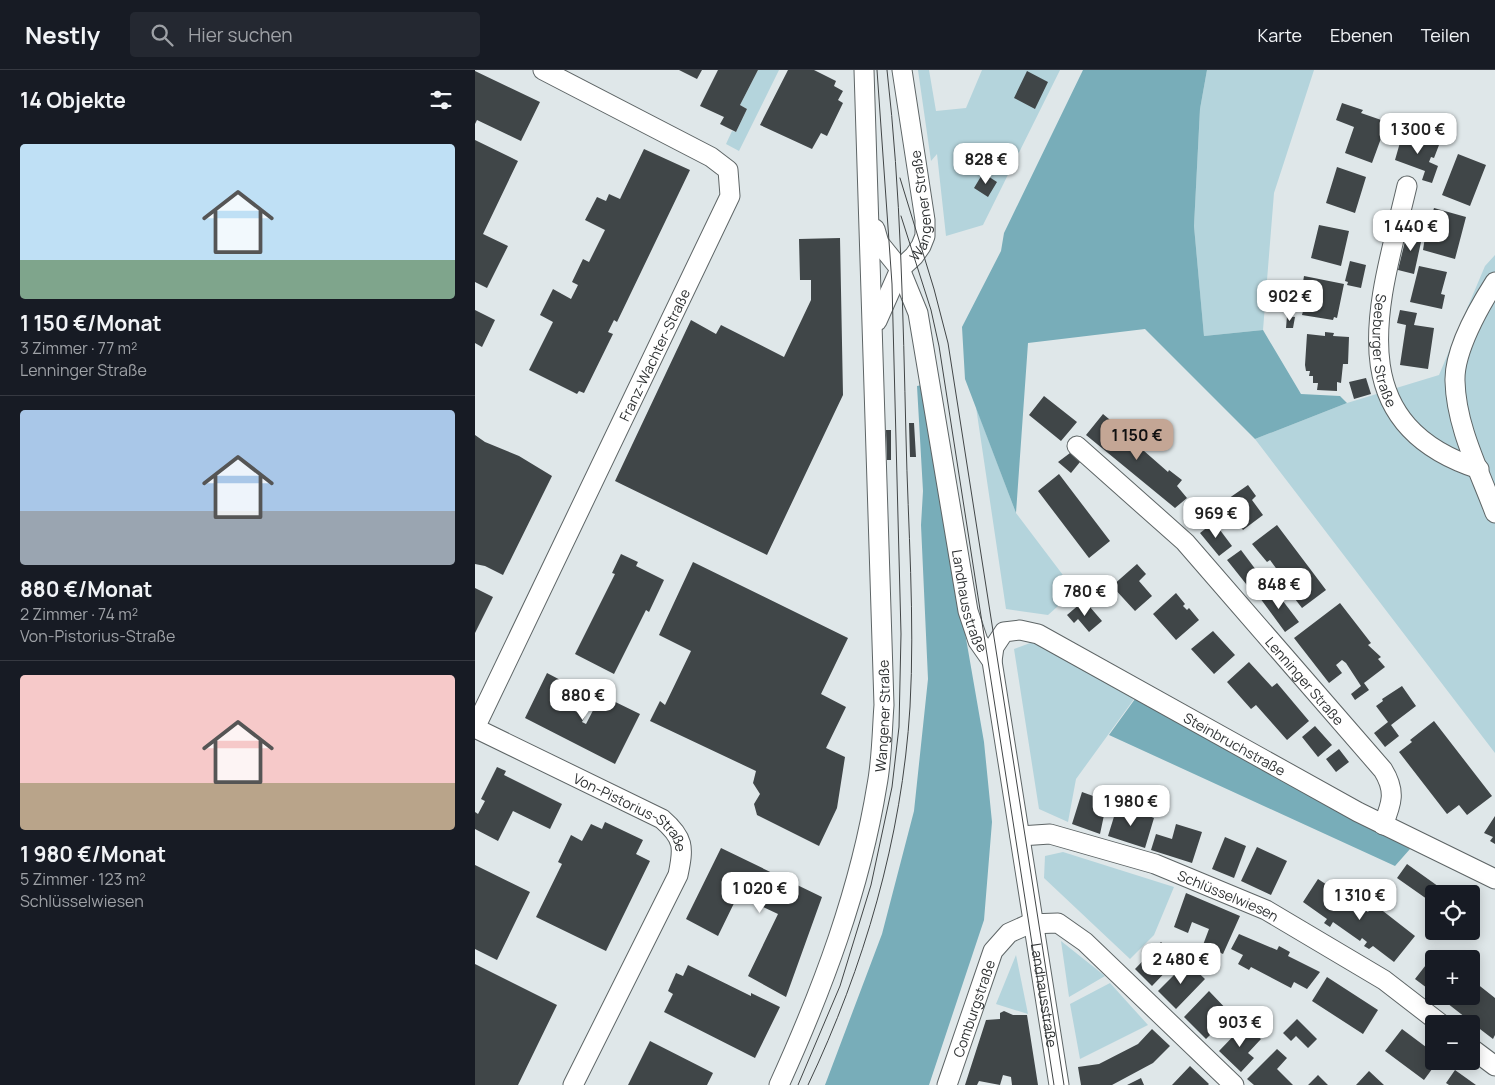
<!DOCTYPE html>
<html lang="de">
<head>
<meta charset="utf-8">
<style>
	body { margin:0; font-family:Manrope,sans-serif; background:#242831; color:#f1f3f6; height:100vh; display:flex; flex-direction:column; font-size:19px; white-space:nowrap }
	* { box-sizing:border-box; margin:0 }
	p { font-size:16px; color:#9ea1a6 }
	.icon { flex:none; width:28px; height:28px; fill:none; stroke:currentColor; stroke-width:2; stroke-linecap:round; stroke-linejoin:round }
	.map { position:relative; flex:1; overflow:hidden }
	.drawer { display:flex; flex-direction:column; background:#171b24; width:475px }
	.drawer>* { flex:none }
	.tools { position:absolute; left:950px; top:815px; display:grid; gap:10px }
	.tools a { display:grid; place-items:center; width:55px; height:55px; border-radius:5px; background:#171b24; box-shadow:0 2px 12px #0003; font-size:25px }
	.price { position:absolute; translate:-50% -42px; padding:0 11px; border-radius:10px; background:#fff; color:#222; font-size:16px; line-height:32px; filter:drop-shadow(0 1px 2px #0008) }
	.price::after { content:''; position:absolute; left:50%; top:30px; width:15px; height:11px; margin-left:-8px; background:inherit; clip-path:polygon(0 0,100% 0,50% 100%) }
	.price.selected { background:#c4a695; color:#111 }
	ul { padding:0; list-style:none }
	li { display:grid; align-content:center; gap:10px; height:265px; padding:0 20px }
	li+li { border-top:1px solid #363941 }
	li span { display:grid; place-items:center; height:155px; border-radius:5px; color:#555 }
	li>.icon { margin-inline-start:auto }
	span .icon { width:90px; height:90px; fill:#fffc; stroke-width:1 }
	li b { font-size:21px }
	h2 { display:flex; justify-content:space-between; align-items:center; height:60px; padding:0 20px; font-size:21px }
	header { display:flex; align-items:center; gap:30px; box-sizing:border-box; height:70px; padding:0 25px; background:#171b24; border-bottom:1px solid #363941 }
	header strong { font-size:24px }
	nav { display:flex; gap:28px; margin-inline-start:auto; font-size:18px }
	.search { width:350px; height:45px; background:#242831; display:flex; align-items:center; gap:12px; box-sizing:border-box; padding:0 18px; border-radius:5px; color:#9ea1a6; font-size:19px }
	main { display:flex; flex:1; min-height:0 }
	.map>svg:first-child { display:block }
</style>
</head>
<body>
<header>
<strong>Nestly</strong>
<div class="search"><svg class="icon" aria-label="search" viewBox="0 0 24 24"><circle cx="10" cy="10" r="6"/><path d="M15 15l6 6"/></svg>Hier suchen</div>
<nav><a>Karte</a><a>Ebenen</a><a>Teilen</a></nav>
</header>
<main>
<section class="drawer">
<h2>14 Objekte<svg class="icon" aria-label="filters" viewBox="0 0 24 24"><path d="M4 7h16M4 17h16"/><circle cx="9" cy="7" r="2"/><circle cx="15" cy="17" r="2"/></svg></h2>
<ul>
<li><span style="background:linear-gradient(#bfe0f5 75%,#7fa58c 0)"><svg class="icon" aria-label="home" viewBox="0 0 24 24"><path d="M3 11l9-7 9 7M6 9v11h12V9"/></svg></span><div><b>1 150 €/Monat</b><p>3 Zimmer · 77 m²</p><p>Lenninger Straße</p></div></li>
<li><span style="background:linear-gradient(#a9c7e8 65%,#9aa5b1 0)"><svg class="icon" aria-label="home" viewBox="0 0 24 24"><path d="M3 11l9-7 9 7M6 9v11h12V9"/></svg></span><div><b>880 €/Monat</b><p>2 Zimmer · 74 m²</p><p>Von-Pistorius-Straße</p></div></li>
<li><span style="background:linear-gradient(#f6c9c9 70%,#b9a48a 0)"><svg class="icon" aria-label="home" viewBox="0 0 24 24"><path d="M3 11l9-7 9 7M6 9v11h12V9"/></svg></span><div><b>1 980 €/Monat</b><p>5 Zimmer · 123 m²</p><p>Schlüsselwiesen</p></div></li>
</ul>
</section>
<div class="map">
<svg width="1020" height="1015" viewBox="0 0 1020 1015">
	<rect width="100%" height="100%" fill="#dfe7e9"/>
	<!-- green -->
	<path fill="#b4d4dc" d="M283,0H304L264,81L251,74L257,61L261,62L272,39L265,35Z
		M443,0H454L461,41L491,38L507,0H585L508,155L471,166L462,84L456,91Z
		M732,0H839L799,123L788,260L729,266L719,156L725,39Z
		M1020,185V683L780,369L872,333L964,305L1010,196Z
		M501,337L541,443L600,521L573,545L531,539Z
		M558,572L659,629L601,709L593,752L564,739L539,579Z
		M588,782L699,817L679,865L655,889L569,808L570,786Z
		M586,871L630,906L594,927Z
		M541,885L553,944L521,934Z
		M635,913L673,955L605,989L595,934Z"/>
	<!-- forest -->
	<path fill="#78adb9" d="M608,0H732L725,39L719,156L729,266L788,260L826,324L865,326L872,333L780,369L670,259L553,273L541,443L490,309L487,257L526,181L529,163Z
		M447,315L509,672L517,752L509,850L454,1015H350L407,864L439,741L453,609L446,455L448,421L442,316Z
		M660,629L935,779L920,796L634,665Z"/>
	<!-- building -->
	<path fill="#404648" d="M204,0H227L222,9Z
		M243,0H283L265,35L272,39L261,62L245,54L249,47L225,36Z
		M313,0H339L361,11L359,16L368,21L363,30L368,33L352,66L346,63L337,79L285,55Z
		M0,1L65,32L46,71L2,50L0,54Z
		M552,1L573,12L560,39L539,28Z
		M867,33L888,40L886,43L912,52L897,93L870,83L879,57L861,50Z
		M928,62L964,75L959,88L956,87L954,92L963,96L957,113L947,110L950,101L920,90Z
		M0,70L43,91L8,164L33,176L12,218L0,212Z
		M169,79L215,100L142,252L139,250L133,262L138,264L109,323L104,321L102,324L54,300L78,252L65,245L78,219L96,229L103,215L97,212L108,189L114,192L130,160L110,150L122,127L131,131L134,124L145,129Z
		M983,84L1011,95L995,136L967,125Z
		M862,97L891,107L880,143L851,133Z
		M508,103L522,112L513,127L499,118Z
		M959,138L991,147L980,189L948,180L952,154L954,155Z
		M844,155L874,161L866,196L836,188Z
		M933,159L948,163L939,204L923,200Z
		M365,168L368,325L292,485L140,411L216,250L241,264L246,255L309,287L336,230V210H325L324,169Z
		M875,191L891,195L886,218L872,215L873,212L870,211Z
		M944,196L972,202L966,224L970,225L967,239L935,232Z
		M829,206L869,214L862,248L859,247L858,250L827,245L828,241L816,239L821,217L827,218Z
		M0,240L20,250L7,277L0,273Z
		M925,240L942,243L939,255L959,258L953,299L925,295L931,255L922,253Z
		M812,246L820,247L818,258H811Z
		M850,262L859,263L858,266L874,267L873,294H868L866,313L862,312V321L842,320L843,313H838V306H834L835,301H831L830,295L832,264L850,266Z
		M891,308L896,324L879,329L874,312Z
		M569,326L602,352L586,371L554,345Z
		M628,344L646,359L644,361L652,366L693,402L694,400L707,410L702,416L712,428L700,438L611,365Z
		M434,353H439L441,387H435Z
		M411,360H416V390H412Z
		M0,365L10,372L44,386L77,406L28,505L10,496L0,494Z
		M595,383L605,392L596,403L583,392Z
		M584,404L635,471L614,488L563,421Z
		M773,415L781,426L777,430L788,445L768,460L747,433Z
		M739,452L757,476L744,486L725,463Z
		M802,455L851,520L827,538L820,529L822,527L795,490L792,492L777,474Z
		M766,480L781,500L784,498L794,513L779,524L752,490Z
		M146,484L163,492L161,496L189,510L174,542L171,540L139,604L100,584L140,504L137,503Z
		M218,492L373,568L346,624L371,637L351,678L370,687L362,738L344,776L282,745L279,734L285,724L278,713L281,701L175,651L185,631L190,635L216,581L184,565Z
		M662,494L671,504L664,511L677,526L660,541L637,516Z
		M0,518L18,527L0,563Z
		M798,518L824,552L810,562L785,528Z
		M701,523L710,534L708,536L712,540L714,538L724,550L701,570L678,544Z
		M606,533L612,540L615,537L627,551L614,562L603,549L599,553L592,545Z
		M865,533L896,573L893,575L906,587L903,589L910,597L889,613L894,620L880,630L876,624L886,616L871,593L867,590L861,595L867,603L854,613L819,568Z
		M738,561L760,585L739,604L716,579Z
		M774,592L797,617L802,613L834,651L812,670L781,635L776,639L752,612Z
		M72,603L93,614L84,633L110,646L107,652L111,654L126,625L165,644L140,694L50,648Z
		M927,616L941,636L916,655L924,666L910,677L899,663L913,652L901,636L908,631L907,629Z
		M959,651L1017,726L992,745L984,735L972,744L924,682L937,672L935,670Z
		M840,656L857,675L843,687L827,667Z
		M864,679L874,692L861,702L851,689Z
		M22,697L31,701L29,705L87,734L75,759L38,741L23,771L0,759V742L3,744L10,731L6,729Z
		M607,722L632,731L625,764L597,754Z
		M642,737L654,740V738L679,748L670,778L633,766Z
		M1020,746V774L1015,771L1018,767L1009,763Z
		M130,752L168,770L161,784L175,791L131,881L61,847L87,794L83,792L96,765L107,771L116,754L127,759Z
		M701,754L727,762L717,793L676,780L681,764L697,769Z
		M750,767L771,776L759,808L737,799Z
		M782,777L812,791L796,825L766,811Z
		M246,778L347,827L311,927L273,906L303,844L263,825L243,866L211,849Z
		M932,794L974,824H959V834L922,808Z
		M0,795L55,822L22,890L0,879Z
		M843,809L893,842L899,834L940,866L919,892L898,876L894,879L889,876L892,872L887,868L885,871L858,852L855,857L849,853L852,849L828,832Z
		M711,823L765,846L748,884L728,875L734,859L717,852L713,863L699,857Z
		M764,864L802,880L804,876L815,882L813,886L845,902L832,919L819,912L816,918L776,897L774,900L763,894L768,885L756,879Z
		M686,872L703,889L677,916L660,899Z
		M961,882L971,889H959V926H961L959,929L953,924L956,921L940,909Z
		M712,892L730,909L701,939L683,921Z
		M0,894L82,935L43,1015H0Z
		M213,895L276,926V923L305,937L280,988L189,942L198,924L193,921L201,903L208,906Z
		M852,907L903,940L888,964L837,931Z
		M996,909L1020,928V965L1018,969L1001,956L998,959L996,954H993L995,951L963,926H996Z
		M734,921L756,944L731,969L709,947Z
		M529,941L538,945H552L563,1015H537L536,1007L528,1005L525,1015L504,1011L502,1015H490L511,950L525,949V943Z
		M822,949L842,969L833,978L821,966L816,971L808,963Z
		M768,956L786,969L773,983L779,988L766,1002L744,981Z
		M677,959L695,976L678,993L637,1015H606L603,997L624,994L663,974Z
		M927,959L959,983V991H963L949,1010L910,981Z
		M175,971L238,1003L232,1015H153Z
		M802,979L812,988L802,999L818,1015H779L772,1009Z
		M715,996L734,1014L733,1015H697Z
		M980,1000L1001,1015H974L971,1013Z
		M894,1001L909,1015H881Z
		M843,1005L853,1015H833Z
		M666,1008L669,1015H652Z"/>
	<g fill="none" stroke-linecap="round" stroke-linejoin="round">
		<defs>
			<g id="minor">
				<path id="s1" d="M932,116C906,227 859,352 1004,399"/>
				<path id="s2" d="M400,159L404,173L425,199L443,243L493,541L503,571L517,591L584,1015"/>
				<path d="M1020,212C1004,237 979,281 980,311C981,357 1005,402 1020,443"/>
				<path id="s3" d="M402,251L425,199L439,186L446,176L450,166V150L427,0"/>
				<path id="s4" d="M602,376L710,472L908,700C921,721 917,733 908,755"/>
				<path id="s5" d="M517,591L519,577L529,562L545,560L563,564L883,742L1020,809"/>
				<path id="s6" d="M0,658L255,126L253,100L236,87L68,0"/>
				<path id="s7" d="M0,658L187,749C209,768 209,777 203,805L98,1015"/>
				<path id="s8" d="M545,766L575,764L680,794L791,840L909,910L966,954"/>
				<path d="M996,978L1020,996"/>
				<path id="s9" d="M304,1015C348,918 385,820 402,715C407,689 407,661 409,635L389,0"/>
				<path id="s10" d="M472,1015L518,881L534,863L554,854L583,853L610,872L759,1015"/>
			</g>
		</defs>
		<!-- minor casing -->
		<use href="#minor" stroke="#5e6566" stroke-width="21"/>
		<!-- minor -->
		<use href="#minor" stroke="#fff" stroke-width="19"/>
		<!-- tram -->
		<path stroke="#424647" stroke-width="1" d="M425,108L459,219L473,273L589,1015
			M426,146L456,240L464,276L579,1015
			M323,1015L365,916L396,815L417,717L424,657L426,564L417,214L402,0
			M333,1015C389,897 427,768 435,637C440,548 433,457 431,367C428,245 426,122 412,0"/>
	</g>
	<g text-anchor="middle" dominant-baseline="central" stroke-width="5" stroke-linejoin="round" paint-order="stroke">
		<!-- street labels -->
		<g font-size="14" fill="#303334" stroke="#dfe7e9">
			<text stroke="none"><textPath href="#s3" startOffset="129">Wangener Straße</textPath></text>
			<text stroke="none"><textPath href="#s1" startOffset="168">Seeburger Straße</textPath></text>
			<text stroke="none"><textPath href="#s6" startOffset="414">Franz-Wachter-Straße</textPath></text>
			<text stroke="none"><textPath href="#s2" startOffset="388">Landhausstraße</textPath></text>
			<text stroke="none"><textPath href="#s4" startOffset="328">Lenninger Straße</textPath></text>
			<text stroke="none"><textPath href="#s9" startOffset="386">Wangener Straße</textPath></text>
			<text stroke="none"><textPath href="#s5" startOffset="292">Steinbruchstraße</textPath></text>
			<text stroke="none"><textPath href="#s7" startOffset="179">Von-Pistorius-Straße</textPath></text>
			<text stroke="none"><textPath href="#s8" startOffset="219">Schlüsselwiesen</textPath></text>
			<text stroke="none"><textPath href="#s2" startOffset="792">Landhausstraße</textPath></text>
			<text stroke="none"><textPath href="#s10" startOffset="81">Comburgstraße</textPath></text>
		</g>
	</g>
</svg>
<div class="tools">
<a><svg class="icon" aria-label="locate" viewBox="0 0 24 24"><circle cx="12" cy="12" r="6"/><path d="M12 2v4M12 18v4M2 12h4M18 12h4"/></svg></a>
<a>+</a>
<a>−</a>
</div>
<b class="price" style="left:943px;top:85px">1 300 €</b>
<b class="price" style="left:511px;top:115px">828 €</b>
<b class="price" style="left:936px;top:182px">1 440 €</b>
<b class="price" style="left:815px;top:252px">902 €</b>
<b class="price selected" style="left:662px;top:391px">1 150 €</b>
<b class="price" style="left:741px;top:469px">969 €</b>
<b class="price" style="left:804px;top:540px">848 €</b>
<b class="price" style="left:610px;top:547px">780 €</b>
<b class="price" style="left:108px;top:651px">880 €</b>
<b class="price" style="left:656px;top:757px">1 980 €</b>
<b class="price" style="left:285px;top:844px">1 020 €</b>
<b class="price" style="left:885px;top:851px">1 310 €</b>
<b class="price" style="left:706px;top:915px">2 480 €</b>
<b class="price" style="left:765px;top:978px">903 €</b>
</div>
</main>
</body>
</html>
